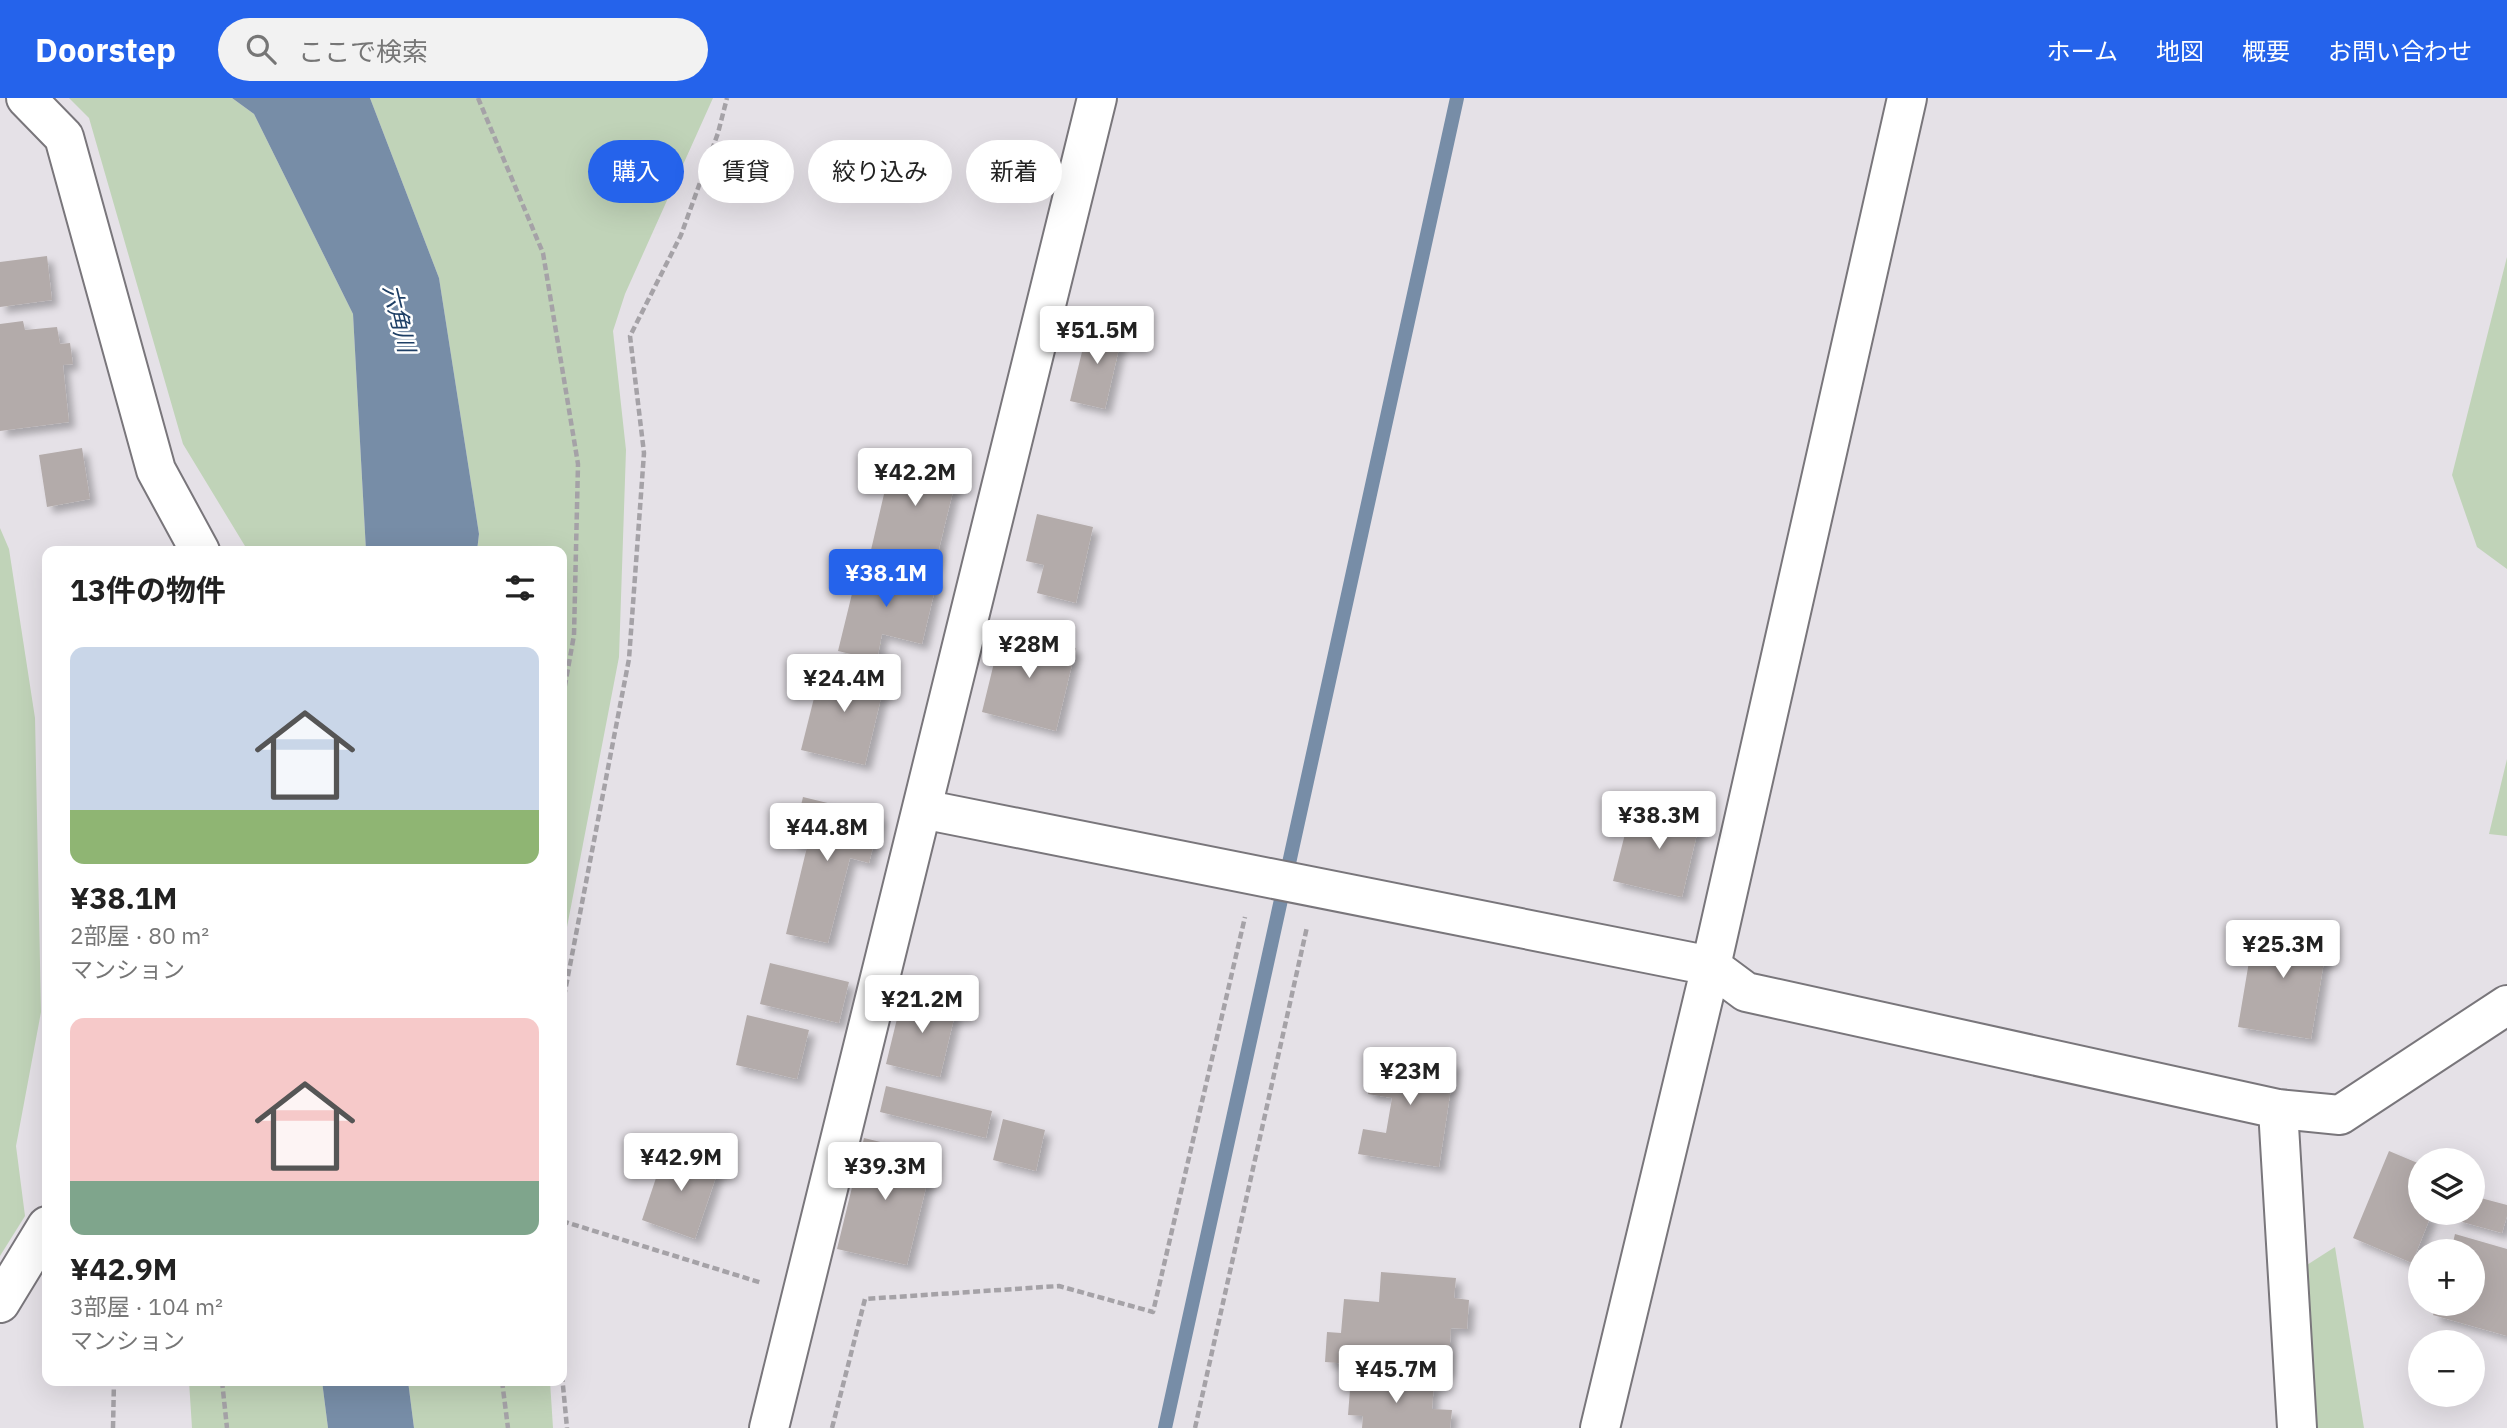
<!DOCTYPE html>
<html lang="ja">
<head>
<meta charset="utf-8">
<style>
	body { margin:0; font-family:"IBM Plex Sans","Noto Sans JP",sans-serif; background:#f2f2f2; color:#222; height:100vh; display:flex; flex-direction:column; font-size:26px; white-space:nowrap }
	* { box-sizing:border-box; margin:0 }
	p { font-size:23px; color:#767676 }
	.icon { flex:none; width:38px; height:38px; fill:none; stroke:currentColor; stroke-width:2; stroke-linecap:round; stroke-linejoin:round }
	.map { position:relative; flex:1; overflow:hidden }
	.drawer { position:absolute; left:42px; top:448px; width:525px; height:840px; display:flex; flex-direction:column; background:#fff; border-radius:14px; box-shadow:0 7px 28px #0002 }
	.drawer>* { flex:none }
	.top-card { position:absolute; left:588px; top:42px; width:665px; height:63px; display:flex; gap:14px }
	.controls { position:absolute; left:2408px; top:1050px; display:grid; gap:14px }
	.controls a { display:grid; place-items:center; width:77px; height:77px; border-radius:50%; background:#fff; box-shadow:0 7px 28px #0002; font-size:35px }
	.price { position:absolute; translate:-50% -60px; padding:0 16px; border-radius:7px; background:#fff; color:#222; font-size:23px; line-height:46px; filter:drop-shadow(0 2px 4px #0008) }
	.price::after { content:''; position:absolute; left:50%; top:42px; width:21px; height:16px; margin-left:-10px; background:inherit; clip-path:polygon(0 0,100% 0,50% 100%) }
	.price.on { background:#2563eb; color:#fff }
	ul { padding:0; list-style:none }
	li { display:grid; align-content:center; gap:14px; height:371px; padding:0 28px }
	li span { display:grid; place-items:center; height:217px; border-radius:14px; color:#555 }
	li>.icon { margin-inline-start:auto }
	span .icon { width:126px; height:126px; fill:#fffc; stroke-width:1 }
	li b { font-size:30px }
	h2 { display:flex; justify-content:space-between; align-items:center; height:84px; padding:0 28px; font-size:30px }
	.tag { padding:0 24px; border-radius:32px; background:#fff; box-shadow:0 7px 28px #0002; font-size:24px; line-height:63px }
	.tag.on { background:#2563eb; color:#fff }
	header { display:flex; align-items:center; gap:42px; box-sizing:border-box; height:98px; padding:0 35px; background:#2563eb; color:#fff }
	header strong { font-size:33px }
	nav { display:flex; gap:38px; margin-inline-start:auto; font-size:24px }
	.search { width:490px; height:63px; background:#f2f2f2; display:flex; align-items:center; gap:18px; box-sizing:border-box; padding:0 24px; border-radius:38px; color:#767676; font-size:26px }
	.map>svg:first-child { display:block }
</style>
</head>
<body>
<header>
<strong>Doorstep</strong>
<div class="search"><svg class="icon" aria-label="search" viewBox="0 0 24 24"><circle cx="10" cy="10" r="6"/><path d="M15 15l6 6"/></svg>ここで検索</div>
<nav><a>ホーム</a><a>地図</a><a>概要</a><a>お問い合わせ</a></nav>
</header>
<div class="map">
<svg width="2507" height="1330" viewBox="0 0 2507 1330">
	<defs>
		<filter id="shadow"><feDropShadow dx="6" dy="6" stdDeviation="3.5" flood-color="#0004"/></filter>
	</defs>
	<rect width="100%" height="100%" fill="#e5e1e7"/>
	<!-- green -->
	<path fill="#c0d3b8" d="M69,0H232L254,16L353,216L366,453H248L183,346L89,20Z
		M370,0H713L625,196L613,233L626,352L619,559L562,855V453H477L479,436L439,180Z
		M2507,159V471L2477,449L2452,377Z
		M0,430L9,451L35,620L41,914L16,1048L25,1118L0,1158Z
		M2507,661V738L2489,736Z
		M2335,1149L2364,1330H2285V1181Z
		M189,1283H322L328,1330H192Z
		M408,1283H550L553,1330H414Z"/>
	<!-- water -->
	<path fill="#778da7" d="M232,0H370L439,180L479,436L477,453H366L353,216L254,16Z
		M322,1283H408L414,1330H328Z"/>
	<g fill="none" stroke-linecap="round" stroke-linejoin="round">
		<!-- stream -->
		<path stroke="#778da7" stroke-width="14" d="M1165,1330L1457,0"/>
	</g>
	<!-- building -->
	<path fill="#b3abaa" filter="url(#shadow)" d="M47,158L52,202L0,209V164Z
		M23,223L25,232L57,229L60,246L70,245L73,266L63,267L69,324L0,333V226Z
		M1089,225L1123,233L1105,311L1070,303Z
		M82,350L90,401L47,409L39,357Z
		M894,353L959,369L935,467L871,452Z
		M1037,416L1093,429L1076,505L1037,495L1044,467L1026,463Z
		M860,463L937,483L922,546L882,536L877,562L838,553Z
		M1002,532L1076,550L1056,633L982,614Z
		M823,564L886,579L865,667L801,652Z
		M803,699L881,718L869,765L850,760L828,845L786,836L807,749L792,745Z
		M1645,705L1701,719L1682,799L1613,783L1626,732L1638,735Z
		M2256,822L2329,834L2311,941L2238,929Z
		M770,865L849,884L839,925L760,906Z
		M903,896L957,908L940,979L886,966Z
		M747,917L809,932L797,981L736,967Z
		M1375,951L1455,964L1439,1069L1358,1056L1363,1031L1386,1035L1392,1000L1368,996Z
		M886,988L992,1013L986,1040L880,1014Z
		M1003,1021L1045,1032L1036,1073L993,1062Z
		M864,1040L934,1057L907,1167L837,1151Z
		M666,1050L720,1067L695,1141L642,1122Z
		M2389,1053L2420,1066V1115H2432L2412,1165L2353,1140Z
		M2473,1098L2507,1107V1118L2502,1135L2455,1122L2457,1115H2473Z
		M2455,1136L2507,1151V1238L2433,1217L2437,1206H2473V1153H2451Z
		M1381,1174L1456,1180L1454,1200L1469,1202L1467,1231L1451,1230L1448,1274L1325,1264L1327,1234L1341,1235L1344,1201L1379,1204Z
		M1351,1279L1434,1286L1432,1311L1452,1312L1450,1330H1362L1363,1318L1348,1317Z"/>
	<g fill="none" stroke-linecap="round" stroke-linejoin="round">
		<defs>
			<path id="minor" d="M26,0L64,39L156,372L200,453
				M922,711L1711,868L1746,894L2278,1011L2340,1017L2507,907
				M2278,1011L2297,1330
				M0,1205L47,1128
				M769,1330L1097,0
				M1600,1330L1711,868L1907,0"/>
		</defs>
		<!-- minor casing -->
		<use href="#minor" stroke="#79767b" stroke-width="42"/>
		<!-- path -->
		<path stroke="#a5a2a7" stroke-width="4.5" stroke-dasharray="7 3.5" stroke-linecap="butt" d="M478,0L543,155L578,366L574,537L562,604
			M562,909L629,561L644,355L630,238L681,137L718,35L727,0
			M562,1123L762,1185
			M562,1277L567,1330
			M222,1283L227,1330
			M502,1283L508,1330
			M113,1330L114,1283
			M832,1330L865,1201L1059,1188L1153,1214L1245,819
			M1195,1330L1307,829"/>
		<!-- minor -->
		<use href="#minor" stroke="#fff" stroke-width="38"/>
	</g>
	<g text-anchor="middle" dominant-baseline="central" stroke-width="5" stroke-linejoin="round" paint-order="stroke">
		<!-- water labels -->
		<g font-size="23" font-style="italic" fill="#1e3f65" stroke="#fff">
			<text transform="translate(400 220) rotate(76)">六角川</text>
		</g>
	</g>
</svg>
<div class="controls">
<a><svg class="icon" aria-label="layers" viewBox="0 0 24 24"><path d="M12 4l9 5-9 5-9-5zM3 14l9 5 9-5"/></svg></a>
<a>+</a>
<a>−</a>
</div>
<b class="price" style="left:1097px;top:268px">¥51.5M</b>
<b class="price" style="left:915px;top:410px">¥42.2M</b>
<b class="price on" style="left:886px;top:511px">¥38.1M</b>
<b class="price" style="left:1029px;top:582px">¥28M</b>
<b class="price" style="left:844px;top:616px">¥24.4M</b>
<b class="price" style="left:1659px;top:753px">¥38.3M</b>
<b class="price" style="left:827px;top:765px">¥44.8M</b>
<b class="price" style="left:2283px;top:882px">¥25.3M</b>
<b class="price" style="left:922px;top:937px">¥21.2M</b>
<b class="price" style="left:1410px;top:1009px">¥23M</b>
<b class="price" style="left:681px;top:1095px">¥42.9M</b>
<b class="price" style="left:885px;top:1104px">¥39.3M</b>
<b class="price" style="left:1396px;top:1307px">¥45.7M</b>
<div class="top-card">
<a class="tag on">購入</a>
<a class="tag">賃貸</a>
<a class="tag">絞り込み</a>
<a class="tag">新着</a>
</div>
<section class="drawer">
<h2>13件の物件<svg class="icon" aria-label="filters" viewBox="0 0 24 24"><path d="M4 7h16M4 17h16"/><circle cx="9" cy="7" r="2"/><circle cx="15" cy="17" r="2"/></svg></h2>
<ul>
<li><span style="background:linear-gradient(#c9d6e8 75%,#8fb573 0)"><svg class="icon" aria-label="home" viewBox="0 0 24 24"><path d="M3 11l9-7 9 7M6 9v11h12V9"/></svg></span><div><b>¥38.1M</b><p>2部屋 · 80 m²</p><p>マンション</p></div></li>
<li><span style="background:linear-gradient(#f6c9c9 75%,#7fa58c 0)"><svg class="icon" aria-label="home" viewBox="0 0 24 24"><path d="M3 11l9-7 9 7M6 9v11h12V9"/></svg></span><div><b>¥42.9M</b><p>3部屋 · 104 m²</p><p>マンション</p></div></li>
</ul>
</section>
</div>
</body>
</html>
